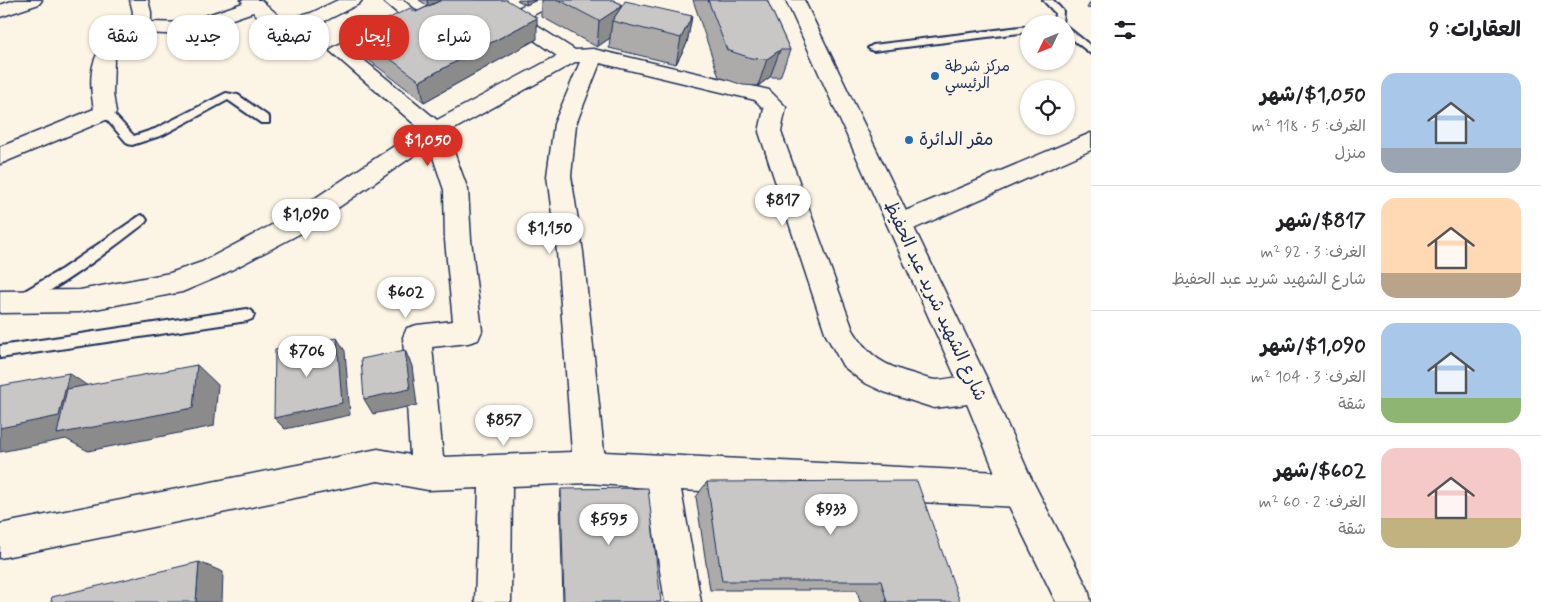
<!DOCTYPE html>
<html lang="ar">
<head>
<meta charset="utf-8">
<style>
	body { margin:0; font-family:Mynerve,"Playpen Sans Arabic",sans-serif; background:#f2f2f2; color:#202124; direction:rtl; height:100vh; display:flex; flex-direction:column; font-size:19px; white-space:nowrap }
	* { box-sizing:border-box; margin:0 }
	p { font-size:16px; color:#757577 }
	.icon { flex:none; width:28px; height:28px; fill:none; stroke:currentColor; stroke-width:2; stroke-linecap:round; stroke-linejoin:round }
	.map { position:relative; flex:1; overflow:hidden; direction:ltr }
	.side { display:flex; flex-direction:column; background:#fff; width:450px }
	.side>* { flex:none }
	.guide { position:absolute; left:15px; top:15px; width:475px; height:45px; direction:rtl; display:flex; gap:10px }
	.needle { width:32px; rotate:227deg }
	.controls { position:absolute; left:1020px; top:15px; display:grid; gap:10px }
	.controls a { display:grid; place-items:center; width:55px; height:55px; border-radius:50%; background:#fff; box-shadow:0 1px 4px #0004; font-size:25px }
	.price { position:absolute; translate:-50% -42px; padding:0 11px; border-radius:18px; background:#fff; color:#222; font-size:16px; line-height:32px; filter:drop-shadow(0 1px 2px #0008) }
	.price::after { content:''; position:absolute; left:50%; top:30px; width:15px; height:11px; margin-left:-8px; background:inherit; clip-path:polygon(0 0,100% 0,50% 100%) }
	.price.selected { background:#d93025; color:#fff }
	ul { padding:0; list-style:none }
	li { display:flex; align-items:center; gap:15px; height:125px; padding:0 20px }
	li+li { border-top:1px solid #e0e0e0 }
	li span { display:grid; place-items:center; flex:none; width:140px; height:100px; border-radius:15px; color:#555 }
	li>.icon { margin-inline-start:auto }
	span .icon { width:60px; height:60px; fill:#fffc; stroke-width:1 }
	li b { font-size:21px }
	h2 { display:flex; justify-content:space-between; align-items:center; height:60px; padding:0 20px; font-size:21px }
	.tag { padding:0 18px; border-radius:20px; background:#fff; box-shadow:0 1px 4px #0004; font-size:18px; line-height:45px }
	.tag.selected { background:#d93025; color:#fff }
	main { display:flex; flex:1; min-height:0 }
	.map>svg:first-child { display:block }
</style>
</head>
<body>
<main>
<section class="side">
<h2>العقارات: 9<svg class="icon" aria-label="filters" viewBox="0 0 24 24"><path d="M4 7h16M4 17h16"/><circle cx="9" cy="7" r="2"/><circle cx="15" cy="17" r="2"/></svg></h2>
<ul>
<li><span style="background:linear-gradient(#a9c7e8 75%,#9aa5b1 0)"><svg class="icon" aria-label="home" viewBox="0 0 24 24"><path d="M3 11l9-7 9 7M6 9v11h12V9"/></svg></span><div><b>$1,050/شهر</b><p>الغرف: 5 · 118 m²</p><p>منزل</p></div></li>
<li><span style="background:linear-gradient(#ffd9b3 75%,#b9a48a 0)"><svg class="icon" aria-label="home" viewBox="0 0 24 24"><path d="M3 11l9-7 9 7M6 9v11h12V9"/></svg></span><div><b>$817/شهر</b><p>الغرف: 3 · 92 m²</p><p>شارع الشهيد شريد عبد الحفيظ</p></div></li>
<li><span style="background:linear-gradient(#a9c7e8 75%,#8fb573 0)"><svg class="icon" aria-label="home" viewBox="0 0 24 24"><path d="M3 11l9-7 9 7M6 9v11h12V9"/></svg></span><div><b>$1,090/شهر</b><p>الغرف: 3 · 104 m²</p><p>شقة</p></div></li>
<li><span style="background:linear-gradient(#f6c9c9 70%,#c2b280 0)"><svg class="icon" aria-label="home" viewBox="0 0 24 24"><path d="M3 11l9-7 9 7M6 9v11h12V9"/></svg></span><div><b>$602/شهر</b><p>الغرف: 2 · 60 m²</p><p>شقة</p></div></li>
</ul>
</section>
<div class="map">
<svg width="1091" height="602" viewBox="0 0 1091 602">
	<rect width="100%" height="100%" fill="#fcf5e5"/>
	<filter id="ink" filterUnits="userSpaceOnUse"><feTurbulence type="fractalNoise" baseFrequency=".02" numOctaves="2"/><feDisplacementMap in="SourceGraphic" scale="10" xChannelSelector="R" yChannelSelector="G"/><feConvolveMatrix kernelMatrix="1 2 1 2 8 2 1 2 1" color-interpolation-filters="sRGB"/></filter>
	<g filter="url(#ink)">
		<g fill="none" stroke-linecap="round" stroke-linejoin="round">
			<defs>
				<path id="service" d="M1043,0H1053L1063,11L1062,24H1049L1054,21L1055,13Z
					M1029,26V32L873,51L868,48L873,45Z
					M1066,26L1091,46V54L1066,34Z
					M226,93L238,95L269,117V123H261L228,100L163,135L132,145L128,144L100,112L101,109H109L134,136L155,129Z
					M141,215L145,217L147,220L145,223C127,237 33,310 16,304L14,300L16,296L62,269Z
					M247,309L252,311L254,315L252,319L247,321L0,358V346Z"/>
				<path id="minor" d="M15,0H42L39,4L0,17V5Z
					M130,0H148L151,12V22L184,23L243,3L241,0H261L279,16L288,19L311,13L338,0H362L359,4C321,22 290,47 253,12L186,35L144,33L114,58L113,94L116,112L113,117L0,164V147L94,109C90,88 88,59 105,44C113,37 122,32 130,25L133,12Z
					M382,0H403L423,17L421,21L354,52L437,120L557,56L476,0H497L514,10L534,0H557L554,4L526,19L575,50L593,49L769,90L786,107L781,132L853,330C869,357 885,366 914,374C921,376 929,380 937,380C954,379 970,373 987,379L991,389L987,399L976,403L934,408L884,392L863,382L843,366L826,335L759,132L764,109L755,100L600,63L576,124L571,176L583,252L604,452L1019,473L1031,478L1036,490L1031,502L1019,507L681,490L701,602H665L647,488L589,483L512,486L511,602H475L479,488L428,490L378,481L0,558V524L378,449L410,455L403,337L407,328L417,325L453,321L445,240L444,190L429,145L303,232L220,276L182,292L80,312L0,313V291L80,290L170,273L202,262L285,218L420,129L330,51L333,47L401,16ZM575,62H580L554,124L547,176L557,252L572,452L443,457L432,347L468,343L478,340L482,331L471,240L468,190L447,133Z"/>
				<path id="tertiary" d="M1091,133V150L909,231L900,234L891,231L887,224L891,217Z"/>
				<path id="primary" d="M786,0H804L987,379L1031,478L1088,589L1091,602H1056L1007,502L961,389Z"/>
			</defs>
			<!-- service casing -->
			<use href="#service" stroke="#1b2f5e" stroke-width="4"/>
			<!-- minor casing -->
			<use href="#minor" stroke="#1b2f5e" stroke-width="3"/>
			<!-- tertiary casing -->
			<use href="#tertiary" stroke="#1b2f5e" stroke-width="3"/>
			<!-- primary casing -->
			<use href="#primary" stroke="#1b2f5e" stroke-width="3"/>
			<!-- service -->
			<use href="#service" fill="#fcf5e5" fill-rule="evenodd"/>
			<!-- minor -->
			<use href="#minor" fill="#fcf5e5" fill-rule="evenodd"/>
			<!-- tertiary -->
			<use href="#tertiary" fill="#fcf5e5" fill-rule="evenodd"/>
			<!-- primary -->
			<use href="#primary" fill="#fcf5e5" fill-rule="evenodd"/>
		</g>
		<!-- wall -->
		<path fill="#acabaa" stroke="#1b2f5e" d="M419,0H507L537,39L424,102L362,55L357,34L416,12L428,6Z
			M517,0H537L526,5Z
			M542,0H613L623,5L692,16L687,43L676,64L609,48L610,38L597,47L542,17Z
			M693,0H767L790,50L780,77H770L758,86L743,85L719,77Z
			M1091,1V9L1087,8Z
			M707,482L960,602H860L857,590H710L696,497Z
			M561,489L661,602H563L560,503Z"/>
		<!-- shaded-wall -->
		<path fill="#8c8b8b" stroke="#1b2f5e" d="M427,0H442L428,6Z
			M526,0H537L526,5Z
			M622,6L612,21L610,38L597,47L599,21Z
			M692,16L687,43L676,64L681,38Z
			M537,18V39L424,102L420,81Z
			M780,50L770,77L758,86L767,59Z
			M337,338L345,351L350,415L285,429L274,418Z
			M405,350L412,366L417,405L373,414L364,399Z
			M197,365L218,385L214,426L88,451L66,439L0,452V428L69,373L98,393Z
			M199,562L223,572L222,602H196Z"/>
		<!-- building -->
		<path fill="#c8c7c6" stroke="#1b2f5e" d="M442,0H507L537,18L420,81L357,34L410,8L416,12Z
			M559,0H613L623,5L625,1L692,16L681,38L612,21L622,6L599,21Z
			M708,0H767L790,50H780L767,59L751,58L727,50Z
			M337,338L342,403L274,418L275,350Z
			M405,350L410,389L364,399L361,359Z
			M197,365L193,408L57,434L67,389Z
			M69,373L59,416L0,428V386Z
			M917,481L960,602H887L881,581H722L707,482Z
			M648,488L661,602H564L561,489Z
			M199,562L196,602H51L52,597Z"/>
	</g>
	<!-- markers -->
	<g fill="#1f6fb2" stroke="#fcf5e5" stroke-width="2">
		<circle cx="935" cy="76" r="5"/>
		<circle cx="909" cy="140" r="5"/>
	</g>
	<g text-anchor="middle" dominant-baseline="central" stroke-width="5" stroke-linejoin="round" paint-order="stroke">
		<!-- far-poi labels -->
		<g font-size="15" fill="#1b2f5e" stroke="#fcf5e5" text-anchor="start">
			<text x="945" y="67">مركز شرطة<tspan x="945" dy="17">الرئيسي</tspan></text>
		</g>
		<!-- poi labels -->
		<g font-size="18" fill="#1b2f5e" stroke="#fcf5e5" text-anchor="start">
			<text x="919" y="140">مقر الدائرة</text>
		</g>
		<!-- street labels -->
		<g font-size="18" fill="#1b2f5e" stroke="#fcf5e5">
			<text transform="translate(935 301) rotate(65)">شارع الشهيد شريد عبد الحفيظ</text>
		</g>
	</g>
</svg>
<div class="controls">
<a><svg class="needle" viewBox="-14 -14 28 28"><path d="M0-13l5 13h-10z" fill="#e53935"/><path d="M0 13l5-13h-10z" fill="#757577"/></svg></a>
<a><svg class="icon" aria-label="locate" viewBox="0 0 24 24"><circle cx="12" cy="12" r="6"/><path d="M12 2v4M12 18v4M2 12h4M18 12h4"/></svg></a>
</div>
<b class="price selected" style="left:428px;top:167px">$1,050</b>
<b class="price" style="left:783px;top:227px">$817</b>
<b class="price" style="left:306px;top:241px">$1,090</b>
<b class="price" style="left:550px;top:255px">$1,150</b>
<b class="price" style="left:406px;top:319px">$602</b>
<b class="price" style="left:307px;top:378px">$706</b>
<b class="price" style="left:504px;top:447px">$857</b>
<b class="price" style="left:831px;top:536px">$933</b>
<b class="price" style="left:609px;top:546px">$595</b>
<div class="guide">
<a class="tag">شراء</a>
<a class="tag selected">إيجار</a>
<a class="tag">تصفية</a>
<a class="tag">جديد</a>
<a class="tag">شقة</a>
</div>
</div>
</main>
</body>
</html>
